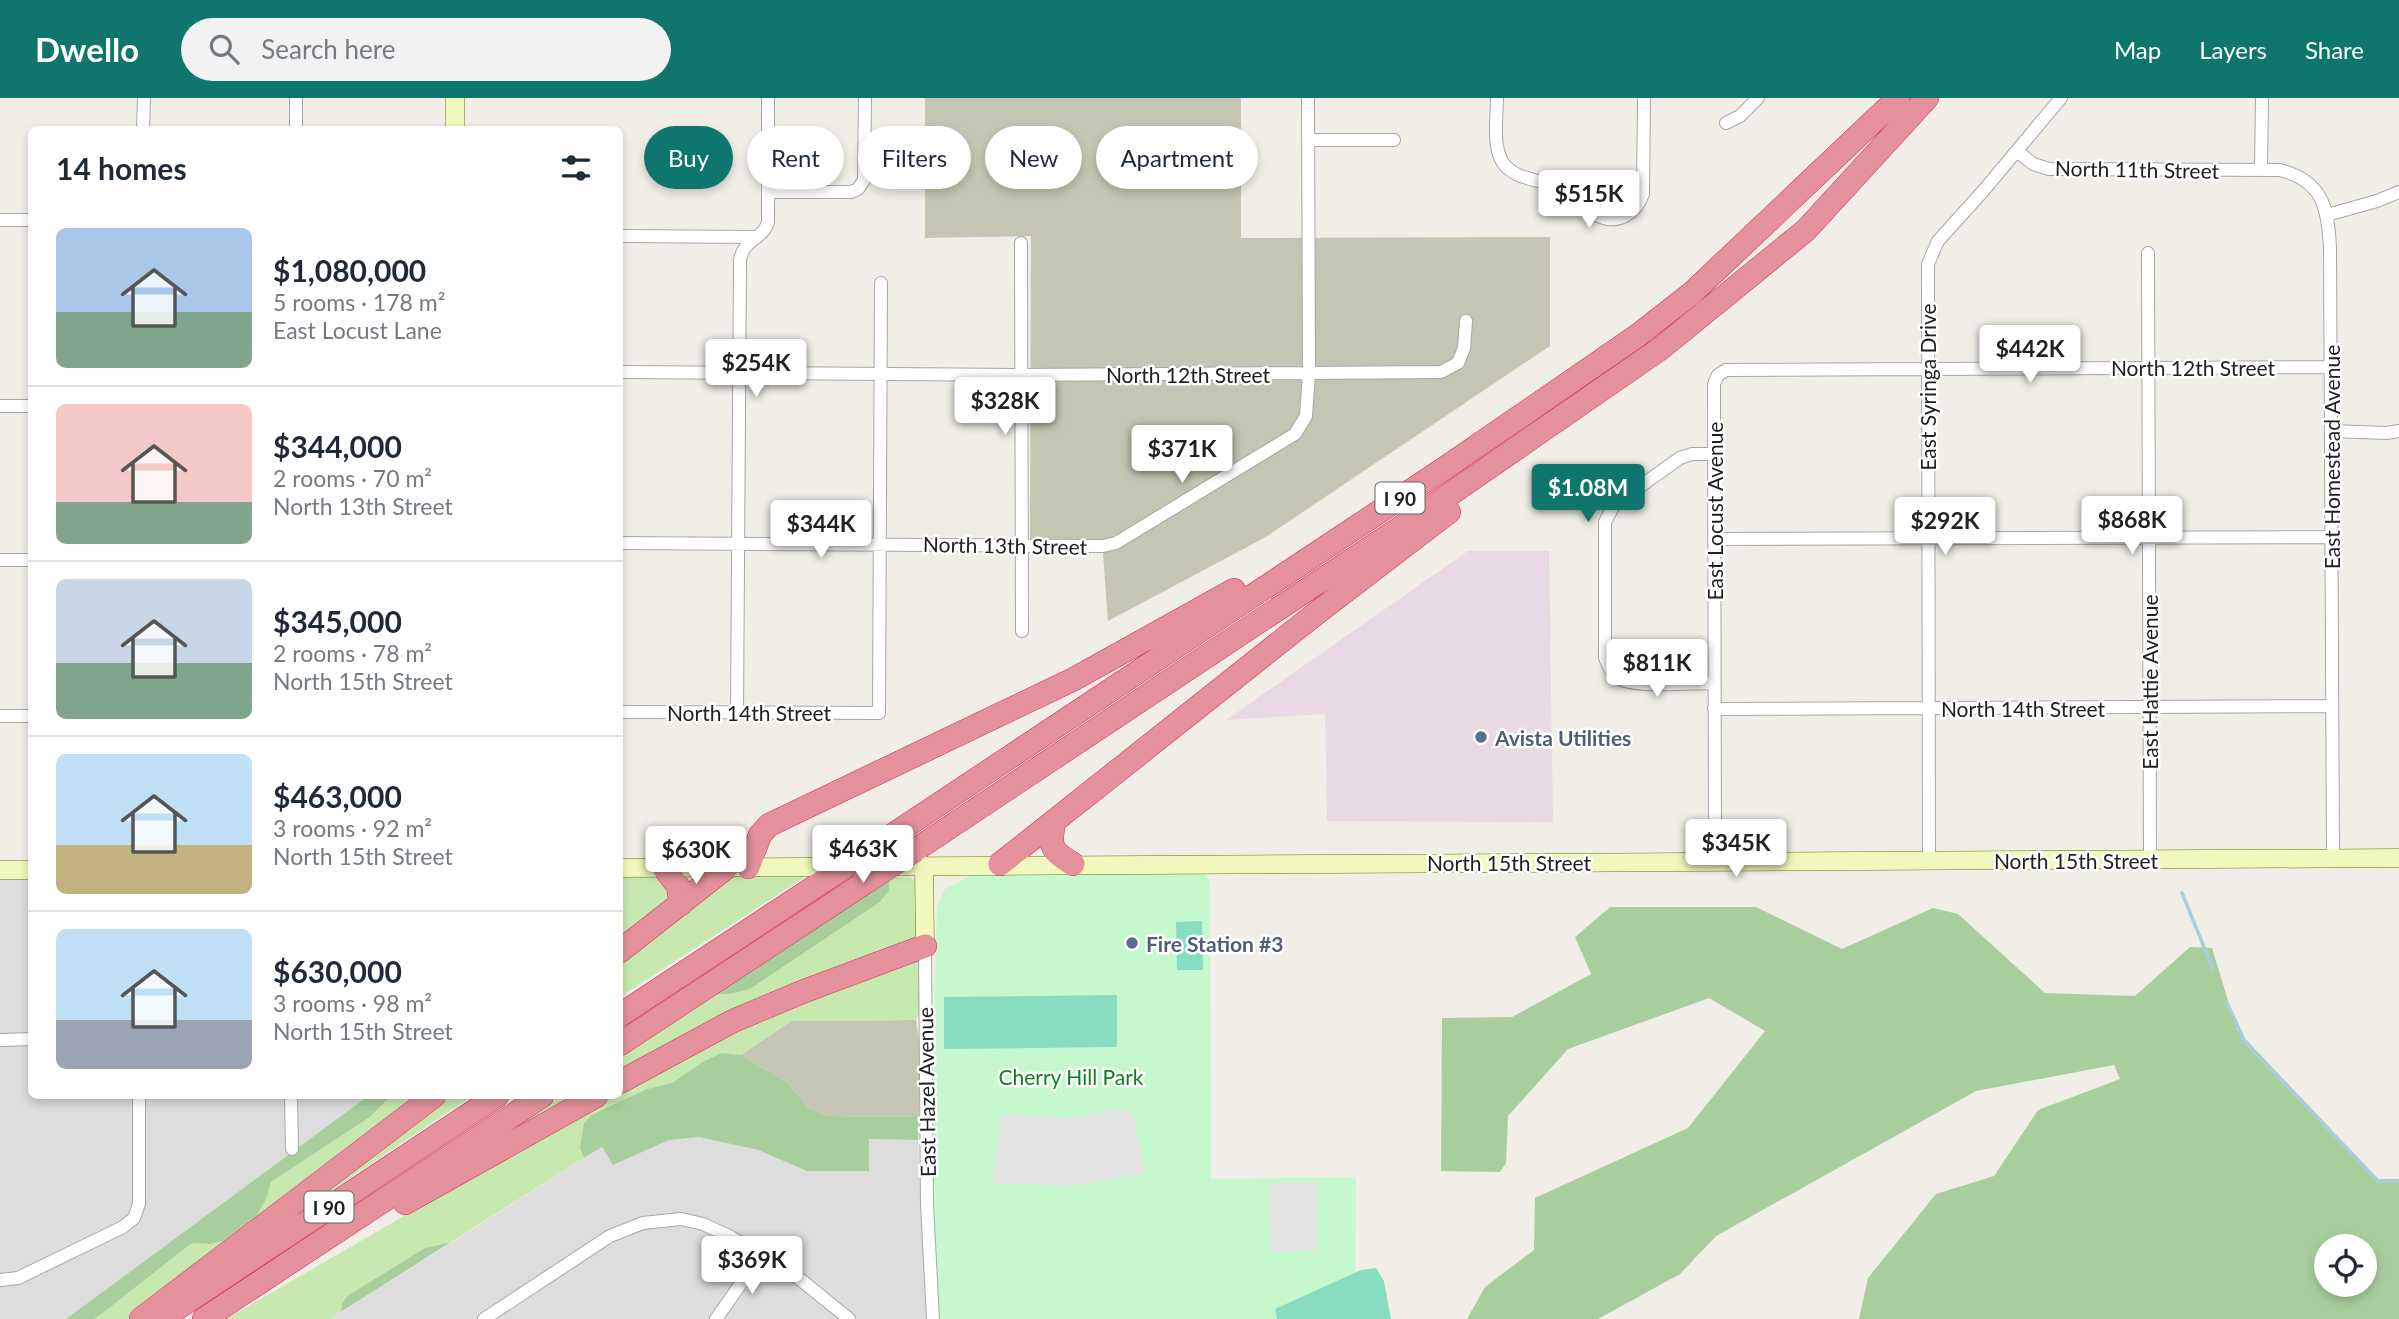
<!DOCTYPE html>
<html lang="en">
<head>
<meta charset="utf-8">
<style>
	body { margin:0; font-family:Lato,sans-serif; background:#f2f2f3; color:#1f2937; height:100vh; display:flex; flex-direction:column; font-size:26px; white-space:nowrap }
	* { box-sizing:border-box; margin:0 }
	p { font-size:23px; color:#747a83 }
	.icon { flex:none; width:38px; height:38px; fill:none; stroke:currentColor; stroke-width:2; stroke-linecap:round; stroke-linejoin:round }
	.map { position:relative; flex:1; overflow:hidden }
	.sheet { position:absolute; left:28px; top:28px; width:595px; height:973px; display:flex; flex-direction:column; background:#fff; border-radius:10px; box-shadow:0 4px 10px #0003 }
	.sheet>* { flex:none }
	.guide { position:absolute; left:644px; top:28px; width:665px; height:63px; display:flex; gap:14px }
	.fabs { position:absolute; left:2314px; top:1136px; display:grid; gap:14px }
	.fabs a { display:grid; place-items:center; width:63px; height:63px; border-radius:50%; background:#fff; box-shadow:0 4px 10px #0003; font-size:35px }
	.price { position:absolute; translate:-50% -60px; padding:0 16px; border-radius:7px; background:#fff; color:#222; font-size:23px; line-height:46px; filter:drop-shadow(0 2px 4px #0008) }
	.price::after { content:''; position:absolute; left:50%; top:42px; width:21px; height:16px; margin-left:-10px; background:inherit; clip-path:polygon(0 0,100% 0,50% 100%) }
	.price.active { background:#0f766e; color:#fff }
	ul { padding:0; list-style:none }
	li { display:flex; align-items:center; gap:21px; height:175px; padding:0 28px }
	li+li { border-top:2px solid #e0e1e3 }
	li span { display:grid; place-items:center; flex:none; width:196px; height:140px; border-radius:10px; color:#555 }
	li>.icon { margin-inline-start:auto }
	span .icon { width:84px; height:84px; fill:#fffc; stroke-width:1 }
	li b { font-size:30px }
	h2 { display:flex; justify-content:space-between; align-items:center; height:84px; padding:0 28px; font-size:30px }
	.pill { padding:0 24px; border-radius:32px; background:#fff; box-shadow:0 4px 10px #0003; font-size:24px; line-height:63px }
	.pill.active { background:#0f766e; color:#fff }
	header { display:flex; align-items:center; gap:42px; box-sizing:border-box; height:98px; padding:0 35px; background:#0f766e; color:#fff }
	header strong { font-size:33px }
	nav { display:flex; gap:38px; margin-inline-start:auto; font-size:24px }
	.search { width:490px; height:63px; background:#f2f2f3; display:flex; align-items:center; gap:18px; box-sizing:border-box; padding:0 24px; border-radius:38px; color:#747a83; font-size:26px }
	.map>svg:first-child { display:block }
</style>
</head>
<body>
<header>
<strong>Dwello</strong>
<div class="search"><svg class="icon" aria-label="search" viewBox="0 0 24 24"><circle cx="10" cy="10" r="6"/><path d="M15 15l6 6"/></svg>Search here</div>
<nav><a>Map</a><a>Layers</a><a>Share</a></nav>
</header>
<div class="map">
<svg width="2399" height="1221" viewBox="0 0 2399 1221">
	<rect width="100%" height="100%" fill="#f0eee7"/>
	<!-- residential -->
	<path fill="#dedddd" d="M620,777H625L624,815L620,819Z
		M0,779H31L32,998H368L66,1221H0Z
		M699,1039L758,1052L807,1073L869,1072V1041L918,1042L928,1221H331L602,1049L613,1067L669,1042Z"/>
	<!-- industrial -->
	<path fill="#e9d9e5" d="M1468,453H1549L1553,724L1327,723L1325,616L1226,622Z"/>
	<!-- construction -->
	<path fill="#c4c5b2" d="M925,0H1241V140L1550,139V248L1264,440L1108,523L1103,455L1030,454L1031,138L925,140Z
		M916,922L919,942V1019L830,1018L808,1010L788,985L741,957L791,923Z"/>
	<!-- grass -->
	<path fill="#c7e9af" d="M625,777L652,778L666,782L674,796L620,846V827L624,815Z
		M728,778L805,779L620,899V862Z
		M890,779L911,780L916,784L918,837L902,849L620,976V959L716,896H731L750,891L880,804L889,793Z
		M920,860V911L916,922L791,923L741,957L721,956L701,965L672,985L647,991L580,1050L584,1060L451,1144L425,1150L347,1198L342,1206L341,1214L331,1221H226L611,998H620V993L787,907Z
		M391,998H424L226,1149L128,1221H95L192,1145L210,1146L266,1101L271,1084L370,1019Z
		M444,998H472L292,1119Z
		M561,998H583L481,1050Z"/>
	<!-- forest -->
	<path fill="#a8ce9d" fill-rule="evenodd" d="M890,779L889,793L880,804L750,891L731,896H716Z
		M1610,809H1756L1842,851L1933,810L1958,816L2045,895L2135,898L2190,849L2212,850L2237,932L2378,1081H2399V1221H1859L1868,1180L1936,1096L1994,1078L2038,1012L2120,981L2114,967L1976,993L1716,1138L1680,1176L1598,1221H1467L1485,1189L1534,1152L1535,1100L1688,1030L1765,933L1709,900L1568,951L1508,1018L1506,1065L1500,1074L1441,1073L1442,920L1512,919L1591,876L1575,839ZM2326,1148H2364V1186H2326Z
		M721,955L741,957L788,985L808,1010L830,1018L919,1019L918,1042L869,1041V1073H807L758,1052L699,1039L669,1042L613,1067L602,1049L584,1060L580,1050L584,1025L592,1017L647,991L672,985L701,965Z
		M368,998H391L370,1019L271,1084L266,1101L257,1117L223,1143L210,1146L192,1145L95,1221H66Z
		M451,1144L341,1214L342,1206L347,1198L425,1150Z"/>
	<!-- park -->
	<path fill="#c6f8cd" d="M978,774L1203,775L1210,782L1211,1081L1356,1079L1355,1221H938C932,1083 933,945 937,807L945,791Z"/>
	<!-- pitch -->
	<path fill="#88ddc1" d="M1202,823L1203,872H1177L1176,824Z
		M1117,897V949L944,951V899Z
		M1376,1170L1384,1183L1391,1221H1277L1275,1211L1361,1172Z"/>
	<!-- parking -->
	<path fill="#e4e4e4" d="M1121,1011L1133,1015L1145,1075L1072,1088L992,1085L1001,1016L1066,1020Z
		M1317,1084L1318,1152L1270,1154L1268,1085Z"/>
	<g fill="none" stroke-linecap="round" stroke-linejoin="round">
		<!-- stream -->
		<path stroke="#a9cddd" stroke-width="3.5" d="M2182,795L2213,871
			M2227,905L2245,944L2378,1083H2399"/>
		<defs>
			<path id="street" d="M1497,0C1497,19 1492,48 1503,65C1515,82 1539,81 1557,89C1572,95 1582,110 1596,117C1617,128 1636,116 1643,96L1644,0
				M1726,25L1740,18L1758,0
				M143,32L144,0
				M296,32V0
				M1309,42H1394
				M2017,53L2033,66L2049,71L2280,72C2323,83 2328,110 2330,150L2333,760
				M2261,71L2262,0
				M768,94H851L858,91L864,82L865,0
				M2327,117L2377,103L2399,94
				M0,122H32
				M620,138L755,139
				M1021,145L1022,533
				M2148,155L2150,761
				M620,274L1022,277L1441,274L1458,265L1464,250L1466,223
				M0,308H32
				M2331,333L2387,335L2399,333
				M1714,441L2331,439
				M620,445L1103,448L1116,445L1295,336L1306,318L1309,275L1308,0
				M0,462H32
				M1714,585C1693,585 1637,590 1620,581C1611,576 1608,568 1605,559V424L1614,407L1680,360L1692,356H1714
				M1714,611L2332,608
				M620,614L879,615L881,185
				M737,614L740,162C744,140 763,142 768,124V0
				M0,618H32
				M1715,762L1714,286L1718,277L1726,272L2330,269
				M1929,762L1928,166L1938,143L1984,92L2061,0
				M925,848L927,1106L933,1221
				M0,942L32,941
				M291,998L292,1051
				M0,1182L18,1180L123,1129L134,1120L139,1106V998
				M484,1221L610,1138L643,1125L681,1121L703,1126L731,1139L801,1182L849,1221
				M716,1221L761,1157"/>
			<path id="secondary" d="M455,0V32
				M924,767L925,848
				M620,770L2399,760
				M0,772H32"/>
			<path id="highway" d="M1054,725C1049,750 1052,753 1073,766
				M915,752L1427,412L1660,251L1806,132L1927,0
				M867,754L1445,370L1637,238L1692,195L1898,0
				M1000,766L1323,510L1449,414
				M748,769L760,737L769,727L1074,581L1234,492
				M664,770L678,788L681,806
				M620,853L727,769
				M620,917L825,782
				M620,946L866,784
				M620,984L733,923L802,894L925,848
				M405,1105L596,998
				M141,1221L434,998
				M161,1221L497,998
				M204,1221L542,998"/>
		</defs>
		<!-- street casing -->
		<use href="#street" stroke="#a7a7a7" stroke-width="14"/>
		<!-- secondary casing -->
		<use href="#secondary" stroke="#637608" stroke-width="19"/>
		<!-- highway casing -->
		<use href="#highway" stroke="#d72c5b" stroke-width="24"/>
		<!-- street -->
		<use href="#street" stroke="#fff" stroke-width="12"/>
		<!-- secondary -->
		<use href="#secondary" stroke="#f1f8bd" stroke-width="18"/>
		<!-- highway -->
		<use href="#highway" stroke="#e5919b" stroke-width="23"/>
		<defs>
			<path id="highway-bridge" d="M825,782L867,754
				M866,784L915,752"/>
		</defs>
		<!-- highway-bridge casing -->
		<use href="#highway-bridge" stroke="#d72c5b" stroke-width="24" stroke-linecap="butt"/>
		<!-- highway-bridge -->
		<use href="#highway-bridge" stroke="#e5919b" stroke-width="23"/>
	</g>
	<!-- markers -->
	<g fill="#5c6f8a" stroke="#fff" stroke-width="2.5">
		<circle cx="1481" cy="639" r="7"/>
		<circle cx="1132" cy="845" r="7"/>
	</g>
	<g text-anchor="middle" dominant-baseline="central" stroke-width="5" stroke-linejoin="round" paint-order="stroke">
		<!-- shield labels -->
		<g fill="#fff" stroke="#636363" stroke-width="2">
			<rect x="1375.5" y="384.5" width="49" height="31" rx="5"/>
			<rect x="304.5" y="1093.5" width="49" height="31" rx="5"/>
		</g>
		<g font-size="19" font-weight="bold" fill="#202020">
			<text x="1400" y="400">I 90</text>
			<text x="329" y="1109">I 90</text>
		</g>
		<!-- street labels -->
		<g font-size="21" fill="#202020" stroke="#fff">
			<text transform="translate(2137 71) rotate(1)">North 11th Street</text>
			<text x="2193" y="269">North 12th Street</text>
			<text x="1188" y="276">North 12th Street</text>
			<text transform="translate(1927 289) rotate(-90)">East Syringa Drive</text>
			<text transform="translate(2331 359) rotate(-90)">East Homestead Avenue</text>
			<text transform="translate(1714 413) rotate(-90)">East Locust Avenue</text>
			<text transform="translate(1005 447) rotate(1)">North 13th Street</text>
			<text transform="translate(2149 584) rotate(-90)">East Hattie Avenue</text>
			<text x="2023" y="610">North 14th Street</text>
			<text x="749" y="614">North 14th Street</text>
			<text x="2076" y="762">North 15th Street</text>
			<text x="1509" y="764">North 15th Street</text>
			<text transform="translate(926 994) rotate(-91)">East Hazel Avenue</text>
		</g>
		<!-- service labels -->
		<g font-size="21" font-weight="bold" fill="#4e5e75" stroke="#fff" text-anchor="start">
			<text x="1495" y="639">Avista Utilities</text>
			<text x="1146" y="845">Fire Station #3</text>
		</g>
		<!-- park labels -->
		<g font-size="21" fill="#0f7e1f" stroke="#fff">
			<text x="1071" y="978">Cherry Hill Park</text>
		</g>
	</g>
</svg>
<div class="fabs">
<a><svg class="icon" aria-label="locate" viewBox="0 0 24 24"><circle cx="12" cy="12" r="6"/><path d="M12 2v4M12 18v4M2 12h4M18 12h4"/></svg></a>
</div>
<b class="price" style="left:1589px;top:132px">$515K</b>
<b class="price" style="left:2030px;top:287px">$442K</b>
<b class="price" style="left:756px;top:301px">$254K</b>
<b class="price" style="left:1005px;top:339px">$328K</b>
<b class="price" style="left:1182px;top:387px">$371K</b>
<b class="price active" style="left:1588px;top:426px">$1.08M</b>
<b class="price" style="left:2132px;top:458px">$868K</b>
<b class="price" style="left:1945px;top:459px">$292K</b>
<b class="price" style="left:821px;top:462px">$344K</b>
<b class="price" style="left:1657px;top:601px">$811K</b>
<b class="price" style="left:1736px;top:781px">$345K</b>
<b class="price" style="left:863px;top:787px">$463K</b>
<b class="price" style="left:696px;top:788px">$630K</b>
<b class="price" style="left:752px;top:1198px">$369K</b>
<div class="guide">
<a class="pill active">Buy</a>
<a class="pill">Rent</a>
<a class="pill">Filters</a>
<a class="pill">New</a>
<a class="pill">Apartment</a>
</div>
<section class="sheet">
<h2>14 homes<svg class="icon" aria-label="filters" viewBox="0 0 24 24"><path d="M4 7h16M4 17h16"/><circle cx="9" cy="7" r="2"/><circle cx="15" cy="17" r="2"/></svg></h2>
<ul>
<li><span style="background:linear-gradient(#a9c7e8 60%,#7fa58c 0)"><svg class="icon" aria-label="home" viewBox="0 0 24 24"><path d="M3 11l9-7 9 7M6 9v11h12V9"/></svg></span><div><b>$1,080,000</b><p>5 rooms · 178 m²</p><p>East Locust Lane</p></div></li>
<li><span style="background:linear-gradient(#f6c9c9 70%,#7fa58c 0)"><svg class="icon" aria-label="home" viewBox="0 0 24 24"><path d="M3 11l9-7 9 7M6 9v11h12V9"/></svg></span><div><b>$344,000</b><p>2 rooms · 70 m²</p><p>North 13th Street</p></div></li>
<li><span style="background:linear-gradient(#c9d6e8 60%,#7fa58c 0)"><svg class="icon" aria-label="home" viewBox="0 0 24 24"><path d="M3 11l9-7 9 7M6 9v11h12V9"/></svg></span><div><b>$345,000</b><p>2 rooms · 78 m²</p><p>North 15th Street</p></div></li>
<li><span style="background:linear-gradient(#bfe0f5 65%,#c2b280 0)"><svg class="icon" aria-label="home" viewBox="0 0 24 24"><path d="M3 11l9-7 9 7M6 9v11h12V9"/></svg></span><div><b>$463,000</b><p>3 rooms · 92 m²</p><p>North 15th Street</p></div></li>
<li><span style="background:linear-gradient(#bfe0f5 65%,#9aa5b1 0)"><svg class="icon" aria-label="home" viewBox="0 0 24 24"><path d="M3 11l9-7 9 7M6 9v11h12V9"/></svg></span><div><b>$630,000</b><p>3 rooms · 98 m²</p><p>North 15th Street</p></div></li>
</ul>
</section>
</div>
</body>
</html>
